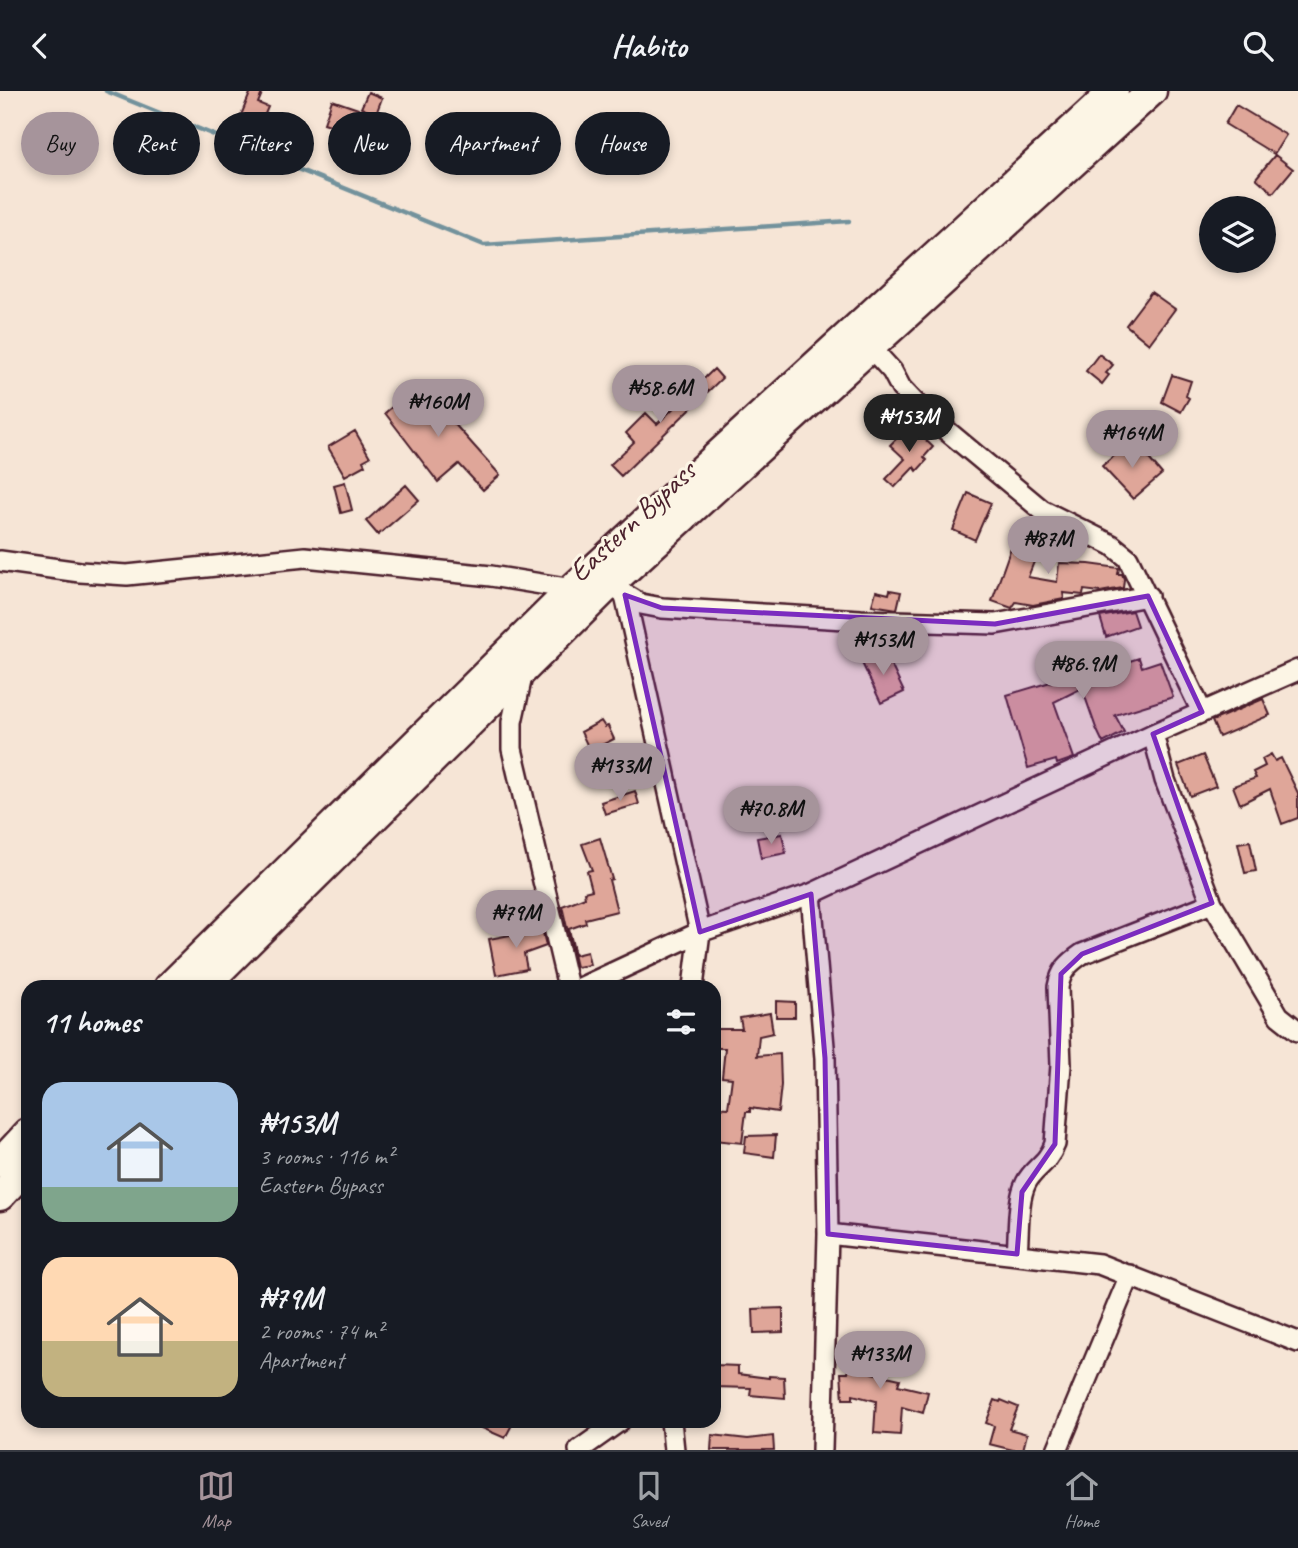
<!DOCTYPE html>
<html lang="en">
<head>
<meta charset="utf-8">
<style>
	body { margin:0; font-family:Caveat,sans-serif; background:#242831; color:#f1f3f6; height:100vh; display:flex; flex-direction:column; font-size:26px; white-space:nowrap }
	* { box-sizing:border-box; margin:0 }
	p { font-size:23px; color:#9ea1a6 }
	.icon { flex:none; width:38px; height:38px; fill:none; stroke:currentColor; stroke-width:2; stroke-linecap:round; stroke-linejoin:round }
	.map { position:relative; flex:1; overflow:hidden }
	.side { position:absolute; left:21px; top:889px; width:700px; height:448px; display:flex; flex-direction:column; background:#171b24; border-radius:21px; box-shadow:0 4px 10px #0003 }
	.side>* { flex:none }
	.top-card { position:absolute; left:21px; top:21px; width:700px; height:63px; display:flex; gap:14px }
	.fabs { position:absolute; left:1199px; top:105px; display:grid; gap:14px }
	.fabs a { display:grid; place-items:center; width:77px; height:77px; border-radius:50%; background:#171b24; box-shadow:0 4px 10px #0003; font-size:35px }
	.price { position:absolute; translate:-50% -60px; padding:0 16px; border-radius:24px; background:#a6949b; color:#111; font-size:23px; line-height:46px; filter:drop-shadow(0 2px 4px #0008) }
	.price::after { content:''; position:absolute; left:50%; top:42px; width:21px; height:16px; margin-left:-10px; background:inherit; clip-path:polygon(0 0,100% 0,50% 100%) }
	.price.active { background:#222; color:#fff }
	ul { padding:0; list-style:none }
	li { display:flex; align-items:center; gap:21px; height:175px; padding:0 21px }
	li span { display:grid; place-items:center; flex:none; width:196px; height:140px; border-radius:21px; color:#555 }
	li>.icon { margin-inline-start:auto }
	span .icon { width:84px; height:84px; fill:#fffc; stroke-width:1 }
	li b { font-size:30px }
	h2 { display:flex; justify-content:space-between; align-items:center; height:84px; padding:0 21px; font-size:30px }
	.chip { padding:0 24px; border-radius:32px; background:#171b24; box-shadow:0 4px 10px #0003; font-size:24px; line-height:63px }
	.chip.active { background:#a6949b; color:#111 }
	header { display:flex; justify-content:space-between; align-items:center; height:91px; padding:0 21px; background:#171b24; font-size:32px; font-weight:700 }
	.tabs { display:flex; justify-content:space-around; align-items:center; height:98px; border-top:2px solid #363941; background:#171b24; font-size:19px; color:#9ea1a6 }
	.tabs a { display:grid; justify-items:center; gap:4px }
	.tabs .active { color:#a6949b }
	.map>svg:first-child { display:block }
</style>
</head>
<body>
<header><svg class="icon" aria-label="back" viewBox="0 0 24 24"><path d="M15 5l-7 7 7 7"/></svg>Habito<svg class="icon" aria-label="search" viewBox="0 0 24 24"><circle cx="10" cy="10" r="6"/><path d="M15 15l6 6"/></svg></header>
<div class="map">
<svg width="1298" height="1359" viewBox="0 0 1298 1359">
	<rect width="100%" height="100%" fill="#f6e5d6"/>
	<filter id="ink" filterUnits="userSpaceOnUse"><feTurbulence type="fractalNoise" baseFrequency=".0143" numOctaves="2"/><feDisplacementMap in="SourceGraphic" scale="14" xChannelSelector="R" yChannelSelector="G"/><feConvolveMatrix kernelMatrix="1 2 1 2 8 2 1 2 1" color-interpolation-filters="sRGB"/></filter>
	<g filter="url(#ink)">
		<g fill="none" stroke-linecap="round" stroke-linejoin="round">
			<!-- stream -->
			<path stroke="#73929c" stroke-width="4.5" d="M106,0L484,154L849,130"/>
		</g>
		<!-- building -->
		<path fill="#dfa699" stroke="#4a1f2b" stroke-width="2" d="M251,0H263L258,12L268,16L259,37L239,29Z
			M368,1L382,7L376,23L361,17Z
			M332,9L358,18L351,41L324,32Z
			M1236,14L1286,44L1274,63L1225,33Z
			M1275,64L1293,78L1273,102L1256,87Z
			M1151,201L1175,218L1149,253L1126,234Z
			M1099,263L1113,274L1106,282L1109,284L1102,293L1086,280Z
			M714,278L722,287L621,385L610,374L634,351L626,342L646,322L657,333Z
			M1172,284L1191,290L1186,305L1189,307L1181,321L1162,311Z
			M419,293L500,384L483,399L459,373L438,391L385,322Z
			M910,334L933,356L924,366L927,369L917,380L914,376L895,396L886,388L905,368L890,354Z
			M355,340L370,366L363,370L365,374L345,385L328,356Z
			M1133,349L1162,383L1133,408L1102,375Z
			M345,391L352,419L341,422L334,394Z
			M406,394L419,409L378,444L366,430Z
			M968,402L991,412L975,449L953,439Z
			M1019,434L1041,443L1039,447L1043,448L1028,486L1057,491L1059,472L1089,473L1119,477L1118,483H1122L1124,488L1123,497L1100,501L1084,499L1083,504L1063,502L1064,508L1033,514L1016,511L1012,517L992,510Z
			M890,499L901,501L897,518L872,514L876,500L889,503Z
			M1132,520L1137,535L1106,546L1100,526Z
			M1100,555L1111,576L1139,567L1142,576L1160,570L1173,606L1115,624L1124,641L1103,652L1096,637L1082,597L1054,611L1074,667L1057,673L1056,669L1028,677L1007,604L1057,589L1051,562L1071,558L1073,569Z
			M885,561L904,601L881,612L862,572Z
			M1263,608L1270,624L1219,646L1212,630Z
			M601,630L605,636L608,635L614,648L590,660L581,641Z
			M1271,663L1275,670L1281,667L1298,702V727L1282,733L1270,698L1240,713L1233,695L1256,687L1253,681L1265,675L1262,668Z
			M1203,664L1216,695L1190,705L1178,674Z
			M635,700L639,713L605,723L601,711Z
			M782,743L786,762L761,767L757,747Z
			M600,747L612,788L609,789L617,820L585,828L586,832L569,838L575,864L587,861L590,874L576,876L562,815L585,806L584,801L592,799L587,780L592,779L582,753Z
			M1250,750L1256,780L1245,782L1238,752Z
			M541,833L546,855L524,863L527,878L496,884L489,848L526,841L525,839Z
			M776,910L795,911V926H776Z
			M770,922L773,942L759,945L757,965L780,963L781,994L778,1021L750,1017V1021H746L742,1052L714,1049V1016L728,1017L732,987L722,986L725,957H714V938H742L740,927Z
			M776,1044L774,1066L744,1062L746,1045Z
			M783,1217V1241L754,1242L753,1218Z
			M852,1254L876,1257L873,1282L900,1288L898,1294L928,1301L923,1322L902,1316L900,1344L874,1342L876,1310L853,1304V1308H843L841,1282H848Z
			M714,1274L738,1275V1283L769,1287V1285L784,1286L785,1307L750,1304L751,1297L714,1296Z
			M995,1309L1000,1311L1001,1309L1018,1316L1009,1338L1027,1343L1023,1359H1013L989,1353L994,1335L986,1332Z
			M466,1330H514L505,1347Z
			M712,1344L748,1348L773,1345L774,1359H711Z"/>
		<g fill="none" stroke-linecap="round" stroke-linejoin="round">
			<defs>
				<path id="minor" d="M871,257L892,280L901,297L923,320L1042,419L1112,454L1128,467L1202,621
					M0,470L80,481L127,484L305,466L491,485L572,498
					M609,494L641,513L662,517L861,529L995,533L1148,505
					M625,504L700,841L693,896
					M523,581L512,631V658L568,896
					M1153,643L1165,689L1212,812L1279,925L1298,940
					M811,803L825,967L828,1143L822,1359
					M582,896L700,841L811,803L1153,643L1298,579
					M828,1143L1099,1173L1298,1251
					M1017,1163C1019,1143 1017,1109 1026,1092C1033,1077 1047,1074 1055,1053L1061,974L1058,896C1061,879 1069,872 1082,863L1212,812
					M671,1330L674,1359
					M579,1359L620,1330
					M1057,1359L1130,1184"/>
				<path id="highway" d="M169,896L572,498L1114,0
					M203,896L609,494L1152,0
					M0,1072L28,1042
					M0,1105L28,1075"/>
			</defs>
			<!-- minor casing -->
			<use href="#minor" stroke="#4a1f2b" stroke-width="24"/>
			<!-- highway casing -->
			<use href="#highway" stroke="#4a1f2b" stroke-width="33"/>
			<!-- minor -->
			<use href="#minor" stroke="#fcf5e5" stroke-width="19"/>
			<!-- highway -->
			<use href="#highway" stroke="#fcf5e5" stroke-width="28"/>
		</g>
	</g>
	<!-- marked area -->
	<path fill="#7b2cbf" fill-opacity="0.2" stroke="#7b2cbf" stroke-width="5" stroke-linejoin="round" d="M625,504L662,517L995,533L1148,505L1202,621L1153,643L1212,812L1082,863L1061,883L1055,1053L1022,1101L1017,1163L828,1143L825,967L811,803L700,841Z"/>
	<g text-anchor="middle" dominant-baseline="central" stroke-width="6" stroke-linejoin="round" paint-order="stroke">
		<!-- street labels -->
		<g font-size="30" fill="#4a1f2b" stroke="#fcf5e5">
			<text transform="translate(632 430) rotate(-43)">Eastern Bypass</text>
		</g>
	</g>
</svg>
<div class="fabs">
<a><svg class="icon" aria-label="layers" viewBox="0 0 24 24"><path d="M12 4l9 5-9 5-9-5zM3 14l9 5 9-5"/></svg></a>
</div>
<b class="price" style="left:660px;top:334px">₦58.6M</b>
<b class="price" style="left:438px;top:348px">₦160M</b>
<b class="price active" style="left:909px;top:363px">₦153M</b>
<b class="price" style="left:1132px;top:379px">₦164M</b>
<b class="price" style="left:1048px;top:485px">₦87M</b>
<b class="price" style="left:883px;top:586px">₦153M</b>
<b class="price" style="left:1083px;top:610px">₦86.9M</b>
<b class="price" style="left:620px;top:712px">₦133M</b>
<b class="price" style="left:771px;top:755px">₦70.8M</b>
<b class="price" style="left:516px;top:859px">₦79M</b>
<b class="price" style="left:880px;top:1300px">₦133M</b>
<div class="top-card">
<a class="chip active">Buy</a>
<a class="chip">Rent</a>
<a class="chip">Filters</a>
<a class="chip">New</a>
<a class="chip">Apartment</a>
<a class="chip">House</a>
</div>
<section class="side">
<h2>11 homes<svg class="icon" aria-label="filters" viewBox="0 0 24 24"><path d="M4 7h16M4 17h16"/><circle cx="9" cy="7" r="2"/><circle cx="15" cy="17" r="2"/></svg></h2>
<ul>
<li><span style="background:linear-gradient(#a9c7e8 75%,#7fa58c 0)"><svg class="icon" aria-label="home" viewBox="0 0 24 24"><path d="M3 11l9-7 9 7M6 9v11h12V9"/></svg></span><div><b>₦153M</b><p>3 rooms · 116 m²</p><p>Eastern Bypass</p></div></li>
<li><span style="background:linear-gradient(#ffd9b3 60%,#c2b280 0)"><svg class="icon" aria-label="home" viewBox="0 0 24 24"><path d="M3 11l9-7 9 7M6 9v11h12V9"/></svg></span><div><b>₦79M</b><p>2 rooms · 74 m²</p><p>Apartment</p></div></li>
</ul>
</section>
</div>
<nav class="tabs">
<a class="active"><svg class="icon" aria-label="map" viewBox="0 0 24 24"><path d="M3 6l6-2 6 2 6-2v14l-6 2-6-2-6 2zM9 4v14M15 6v14"/></svg>Map</a>
<a><svg class="icon" aria-label="saved" viewBox="0 0 24 24"><path d="M7 4h10v16l-5-4-5 4z"/></svg>Saved</a>
<a><svg class="icon" aria-label="home" viewBox="0 0 24 24"><path d="M3 11l9-7 9 7M6 9v11h12V9"/></svg>Home</a>
</nav>
</body>
</html>
